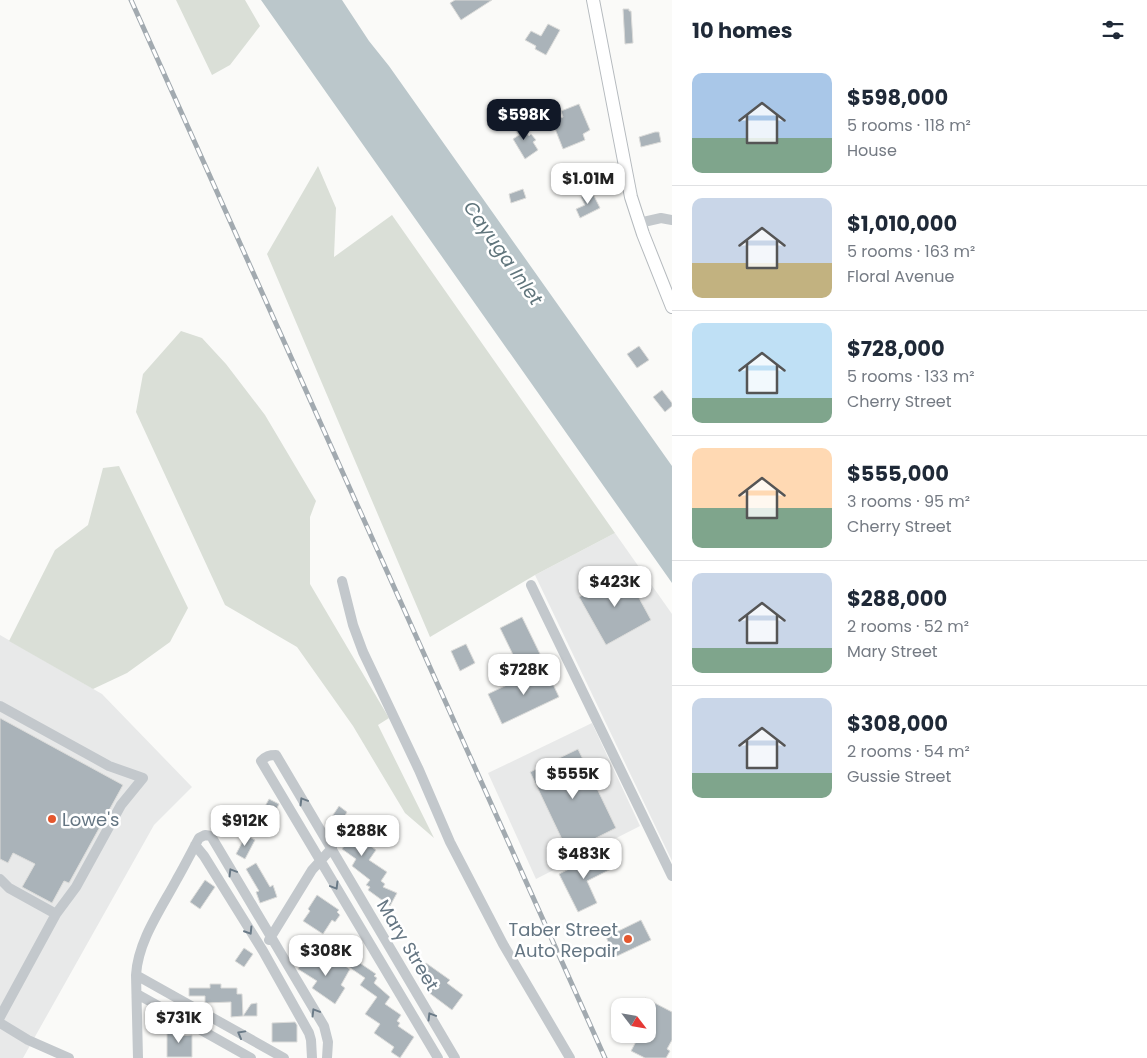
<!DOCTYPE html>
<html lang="en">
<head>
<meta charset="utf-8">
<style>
	body { margin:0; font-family:Poppins,sans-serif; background:#f2f2f3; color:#1f2937; height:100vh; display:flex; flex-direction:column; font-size:19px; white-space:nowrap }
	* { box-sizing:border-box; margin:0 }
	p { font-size:16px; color:#747a83 }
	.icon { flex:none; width:28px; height:28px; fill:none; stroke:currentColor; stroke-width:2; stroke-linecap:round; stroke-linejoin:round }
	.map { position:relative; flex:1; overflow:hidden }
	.panel { display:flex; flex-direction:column; background:#fff; width:475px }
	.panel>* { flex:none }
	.needle { width:32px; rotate:121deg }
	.buttons { position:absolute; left:611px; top:998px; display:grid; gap:10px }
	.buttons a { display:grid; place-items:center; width:45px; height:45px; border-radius:10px; background:#fff; box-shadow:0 1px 4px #0004; font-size:25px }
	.price { position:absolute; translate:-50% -42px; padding:0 11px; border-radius:10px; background:#fff; color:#222; font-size:16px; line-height:32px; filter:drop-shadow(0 1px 2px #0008) }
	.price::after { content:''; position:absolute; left:50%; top:30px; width:15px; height:11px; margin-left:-8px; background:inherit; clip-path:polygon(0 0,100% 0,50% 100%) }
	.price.on { background:#111827; color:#fff }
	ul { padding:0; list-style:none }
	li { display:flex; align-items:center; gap:15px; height:125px; padding:0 20px }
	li+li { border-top:1px solid #e0e1e3 }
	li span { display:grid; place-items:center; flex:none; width:140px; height:100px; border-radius:10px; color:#555 }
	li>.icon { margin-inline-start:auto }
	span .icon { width:60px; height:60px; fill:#fffc; stroke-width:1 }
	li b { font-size:21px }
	h2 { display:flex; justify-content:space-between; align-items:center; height:60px; padding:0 20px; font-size:21px }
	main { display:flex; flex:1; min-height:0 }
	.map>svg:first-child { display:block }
</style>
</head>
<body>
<main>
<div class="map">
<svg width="672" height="1058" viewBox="0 0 672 1058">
	<rect width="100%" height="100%" fill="#fafaf8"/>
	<!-- built -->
	<path fill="#e8e9e9" d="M615,533L672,614V861L535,575Z
		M0,635L102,694L192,787L154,825L23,1058H0Z
		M592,723L640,826L536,879L488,773Z"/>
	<!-- green -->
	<path fill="#dadfd7" d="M176,0H245L260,26L230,65L212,75Z
		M318,166L336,208L334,257L392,215L615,533L535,575L430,637L267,254Z
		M181,331L202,338L226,364L265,415L316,501L310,517V584L389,718L378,725L434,838L405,813L353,726L297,647L225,605L136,412L143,374Z
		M119,466L188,608L170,642L127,673L93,689L9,641L55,550L88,525L103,468Z"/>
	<!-- water -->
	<path fill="#bbc7cb" d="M261,0H342L369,41L389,66L672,466V583Z"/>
	<!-- building -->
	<path fill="#aab3b9" stroke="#dcdcda" d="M455,0H492L461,20L450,3Z
		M623,9H629V11H631L633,43L625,44Z
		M548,24L560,30L546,55L535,49L536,46L525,40L531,31L541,36Z
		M579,104L590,130L583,134L585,140L563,149L552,121L563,117L561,111Z
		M518,121L529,136L531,134L536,140L533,142L538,150L525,159L513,139L519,135L512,126Z
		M655,132H659L661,142L641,147L639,137Z
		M599,171L603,180L585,189L580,180Z
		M523,189L526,198L511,203L509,194Z
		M592,192L600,208L580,218L576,209L585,205L581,197Z
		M639,346L649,360L637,368L627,354Z
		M662,390L672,403V406L665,412L653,397Z
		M625,572L651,620L606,645L579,597Z
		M522,617L540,654L518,665L500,628Z
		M466,644L475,663L460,671L451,651Z
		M545,667L559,697L502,724L488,694Z
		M0,718L123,785L69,883L64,881L52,903L22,887L35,864L13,853L8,863L0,859Z
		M578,749L616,828L568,852L530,772Z
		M269,799L279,804L271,820L261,814Z
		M339,806L347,812L343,819L362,831L358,837L376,850L369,860L387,872L381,881L385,884L383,887L397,893L390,906L368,890L370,887L366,885L370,880L352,866L356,859L342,849L350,838L327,824Z
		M246,835L255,840L245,859L236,854Z
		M603,852L611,869L587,881L597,903L578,912L559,874Z
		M256,863L270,887L273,885L277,897L260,903L256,892L259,891L246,869Z
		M205,880L215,887L200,909L190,902Z
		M317,895L339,910L337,912L340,915L335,922L332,920L323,934L303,921L310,911L308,909Z
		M641,920L651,940L615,957L606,937Z
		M244,948L253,954L244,967L235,961Z
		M302,954L324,970L332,958L350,969L341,985L345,988L335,1004L312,988L317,981L298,969L301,964L297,961Z
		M351,957L376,974L374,976L377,978L374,983L390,997L385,1004L401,1015L397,1021L400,1023L398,1026L414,1037L400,1058L391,1052L394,1047L374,1033L380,1024L365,1014L377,997L360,985L365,978L346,965Z
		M426,963L450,980L447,983L463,995L452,1010L428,992L432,986L418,975Z
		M210,984H221V988H237V994H242L243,1016L231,1017V1002L205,1003V996H189V988H210Z
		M645,998L672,1012V1040L667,1049L670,1051L666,1058H645L631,1051L640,1034H648V1006H641Z
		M257,1003V1016H243L251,1004Z
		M295,1022L297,1025V1042H272V1023Z
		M167,1028H177V1036L192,1035V1057H167Z"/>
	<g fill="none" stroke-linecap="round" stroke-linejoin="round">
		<defs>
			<path id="major" d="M593,0L631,197L643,234L672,307"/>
		</defs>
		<!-- major casing -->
		<use href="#major" stroke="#b5babe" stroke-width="14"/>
		<!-- minor -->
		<path stroke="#c3c8cc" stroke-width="10" d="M639,223L661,218L672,220
			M342,581L353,625L363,652L419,770L450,842L503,944L570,1058
			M531,585L672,876
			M0,706L109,766L143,778L121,805L76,887L56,914
			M195,845L204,856L263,951L309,1033L311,1040L312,1058
			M0,879L9,888L56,914L0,1017
			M269,940L312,870L332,848
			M136,975L284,1058
			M137,994L251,1058
			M0,1023L28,1040L69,1058
			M138,1058L136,975C138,941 161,909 177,879C185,865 192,851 199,838L205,835L211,836L324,1026L328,1042L327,1058
			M438,1058L261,761C266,756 269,755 276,755L455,1058"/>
		<!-- major -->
		<use href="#major" stroke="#fff" stroke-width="12"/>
		<defs>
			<path id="rail" d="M131,0L605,1058"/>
		</defs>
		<!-- rail casing -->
		<use href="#rail" stroke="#a2aab0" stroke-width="5"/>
		<!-- rail -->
		<use href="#rail" stroke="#fff" stroke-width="3" stroke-dasharray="9" stroke-linecap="butt"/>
	</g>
	<!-- one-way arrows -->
	<defs><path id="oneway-chevron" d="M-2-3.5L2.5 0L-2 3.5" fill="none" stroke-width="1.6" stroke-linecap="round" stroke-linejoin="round" transform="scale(1.25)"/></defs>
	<g stroke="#6a7a87">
		<use href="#oneway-chevron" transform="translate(303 801) rotate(-121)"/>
		<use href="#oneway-chevron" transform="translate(232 872) rotate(-121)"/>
		<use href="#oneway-chevron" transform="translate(335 886) rotate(59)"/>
		<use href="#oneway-chevron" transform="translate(249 931) rotate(58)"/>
		<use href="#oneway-chevron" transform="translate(315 1012) rotate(-121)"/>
		<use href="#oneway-chevron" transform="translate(431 1016) rotate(-121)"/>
		<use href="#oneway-chevron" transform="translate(241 1034) rotate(-151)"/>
	</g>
	<!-- markers -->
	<g fill="#e4572e" stroke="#fff" stroke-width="2">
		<circle cx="52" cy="819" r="5"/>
		<circle cx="628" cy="939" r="5"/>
	</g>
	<g text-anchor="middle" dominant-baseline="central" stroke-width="5" stroke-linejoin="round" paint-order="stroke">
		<!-- poi labels -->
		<g font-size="18" fill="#657683" stroke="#fff" text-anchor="start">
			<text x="62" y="819">Lowe's</text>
			<text x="618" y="929" text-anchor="end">Taber Street<tspan x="618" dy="21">Auto Repair</tspan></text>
		</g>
		<!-- street labels -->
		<g font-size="18" fill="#657683" stroke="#fff">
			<text transform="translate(408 945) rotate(59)">Mary Street</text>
		</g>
		<!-- water labels -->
		<g font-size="19" font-style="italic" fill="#60757c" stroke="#fff">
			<text transform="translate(503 253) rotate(55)">Cayuga Inlet</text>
		</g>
	</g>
</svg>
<div class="buttons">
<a><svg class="needle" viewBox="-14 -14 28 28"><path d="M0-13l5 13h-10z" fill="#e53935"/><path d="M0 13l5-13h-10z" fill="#747a83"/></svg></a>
</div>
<b class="price on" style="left:524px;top:141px">$598K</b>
<b class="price" style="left:588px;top:205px">$1.01M</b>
<b class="price" style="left:615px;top:608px">$423K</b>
<b class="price" style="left:524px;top:696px">$728K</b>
<b class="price" style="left:573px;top:800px">$555K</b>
<b class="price" style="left:245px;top:847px">$912K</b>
<b class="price" style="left:362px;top:857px">$288K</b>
<b class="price" style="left:584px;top:880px">$483K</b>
<b class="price" style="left:326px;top:977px">$308K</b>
<b class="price" style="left:179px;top:1044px">$731K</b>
</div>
<section class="panel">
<h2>10 homes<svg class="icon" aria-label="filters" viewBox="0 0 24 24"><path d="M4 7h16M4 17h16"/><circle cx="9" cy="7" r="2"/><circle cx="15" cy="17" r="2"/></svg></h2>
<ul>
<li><span style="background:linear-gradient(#a9c7e8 65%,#7fa58c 0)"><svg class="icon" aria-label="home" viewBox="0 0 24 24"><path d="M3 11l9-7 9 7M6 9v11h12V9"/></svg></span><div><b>$598,000</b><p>5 rooms · 118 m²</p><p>House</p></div></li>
<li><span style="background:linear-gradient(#c9d6e8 65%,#c2b280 0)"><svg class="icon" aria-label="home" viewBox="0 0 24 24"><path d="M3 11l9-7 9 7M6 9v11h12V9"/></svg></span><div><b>$1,010,000</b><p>5 rooms · 163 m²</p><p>Floral Avenue</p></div></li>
<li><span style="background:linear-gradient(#bfe0f5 75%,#7fa58c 0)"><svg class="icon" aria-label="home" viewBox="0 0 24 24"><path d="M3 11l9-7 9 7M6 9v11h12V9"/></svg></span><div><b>$728,000</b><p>5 rooms · 133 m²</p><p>Cherry Street</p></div></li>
<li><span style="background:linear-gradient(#ffd9b3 60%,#7fa58c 0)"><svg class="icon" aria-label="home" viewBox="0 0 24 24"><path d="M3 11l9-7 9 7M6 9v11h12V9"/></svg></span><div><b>$555,000</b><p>3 rooms · 95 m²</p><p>Cherry Street</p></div></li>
<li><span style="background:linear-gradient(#c9d6e8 75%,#7fa58c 0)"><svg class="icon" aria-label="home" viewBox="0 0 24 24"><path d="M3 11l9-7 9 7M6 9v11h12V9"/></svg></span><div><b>$288,000</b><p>2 rooms · 52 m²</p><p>Mary Street</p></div></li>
<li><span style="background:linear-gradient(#c9d6e8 75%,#7fa58c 0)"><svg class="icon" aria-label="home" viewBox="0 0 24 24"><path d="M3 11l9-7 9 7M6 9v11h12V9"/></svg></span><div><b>$308,000</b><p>2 rooms · 54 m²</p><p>Gussie Street</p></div></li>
</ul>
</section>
</main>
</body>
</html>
